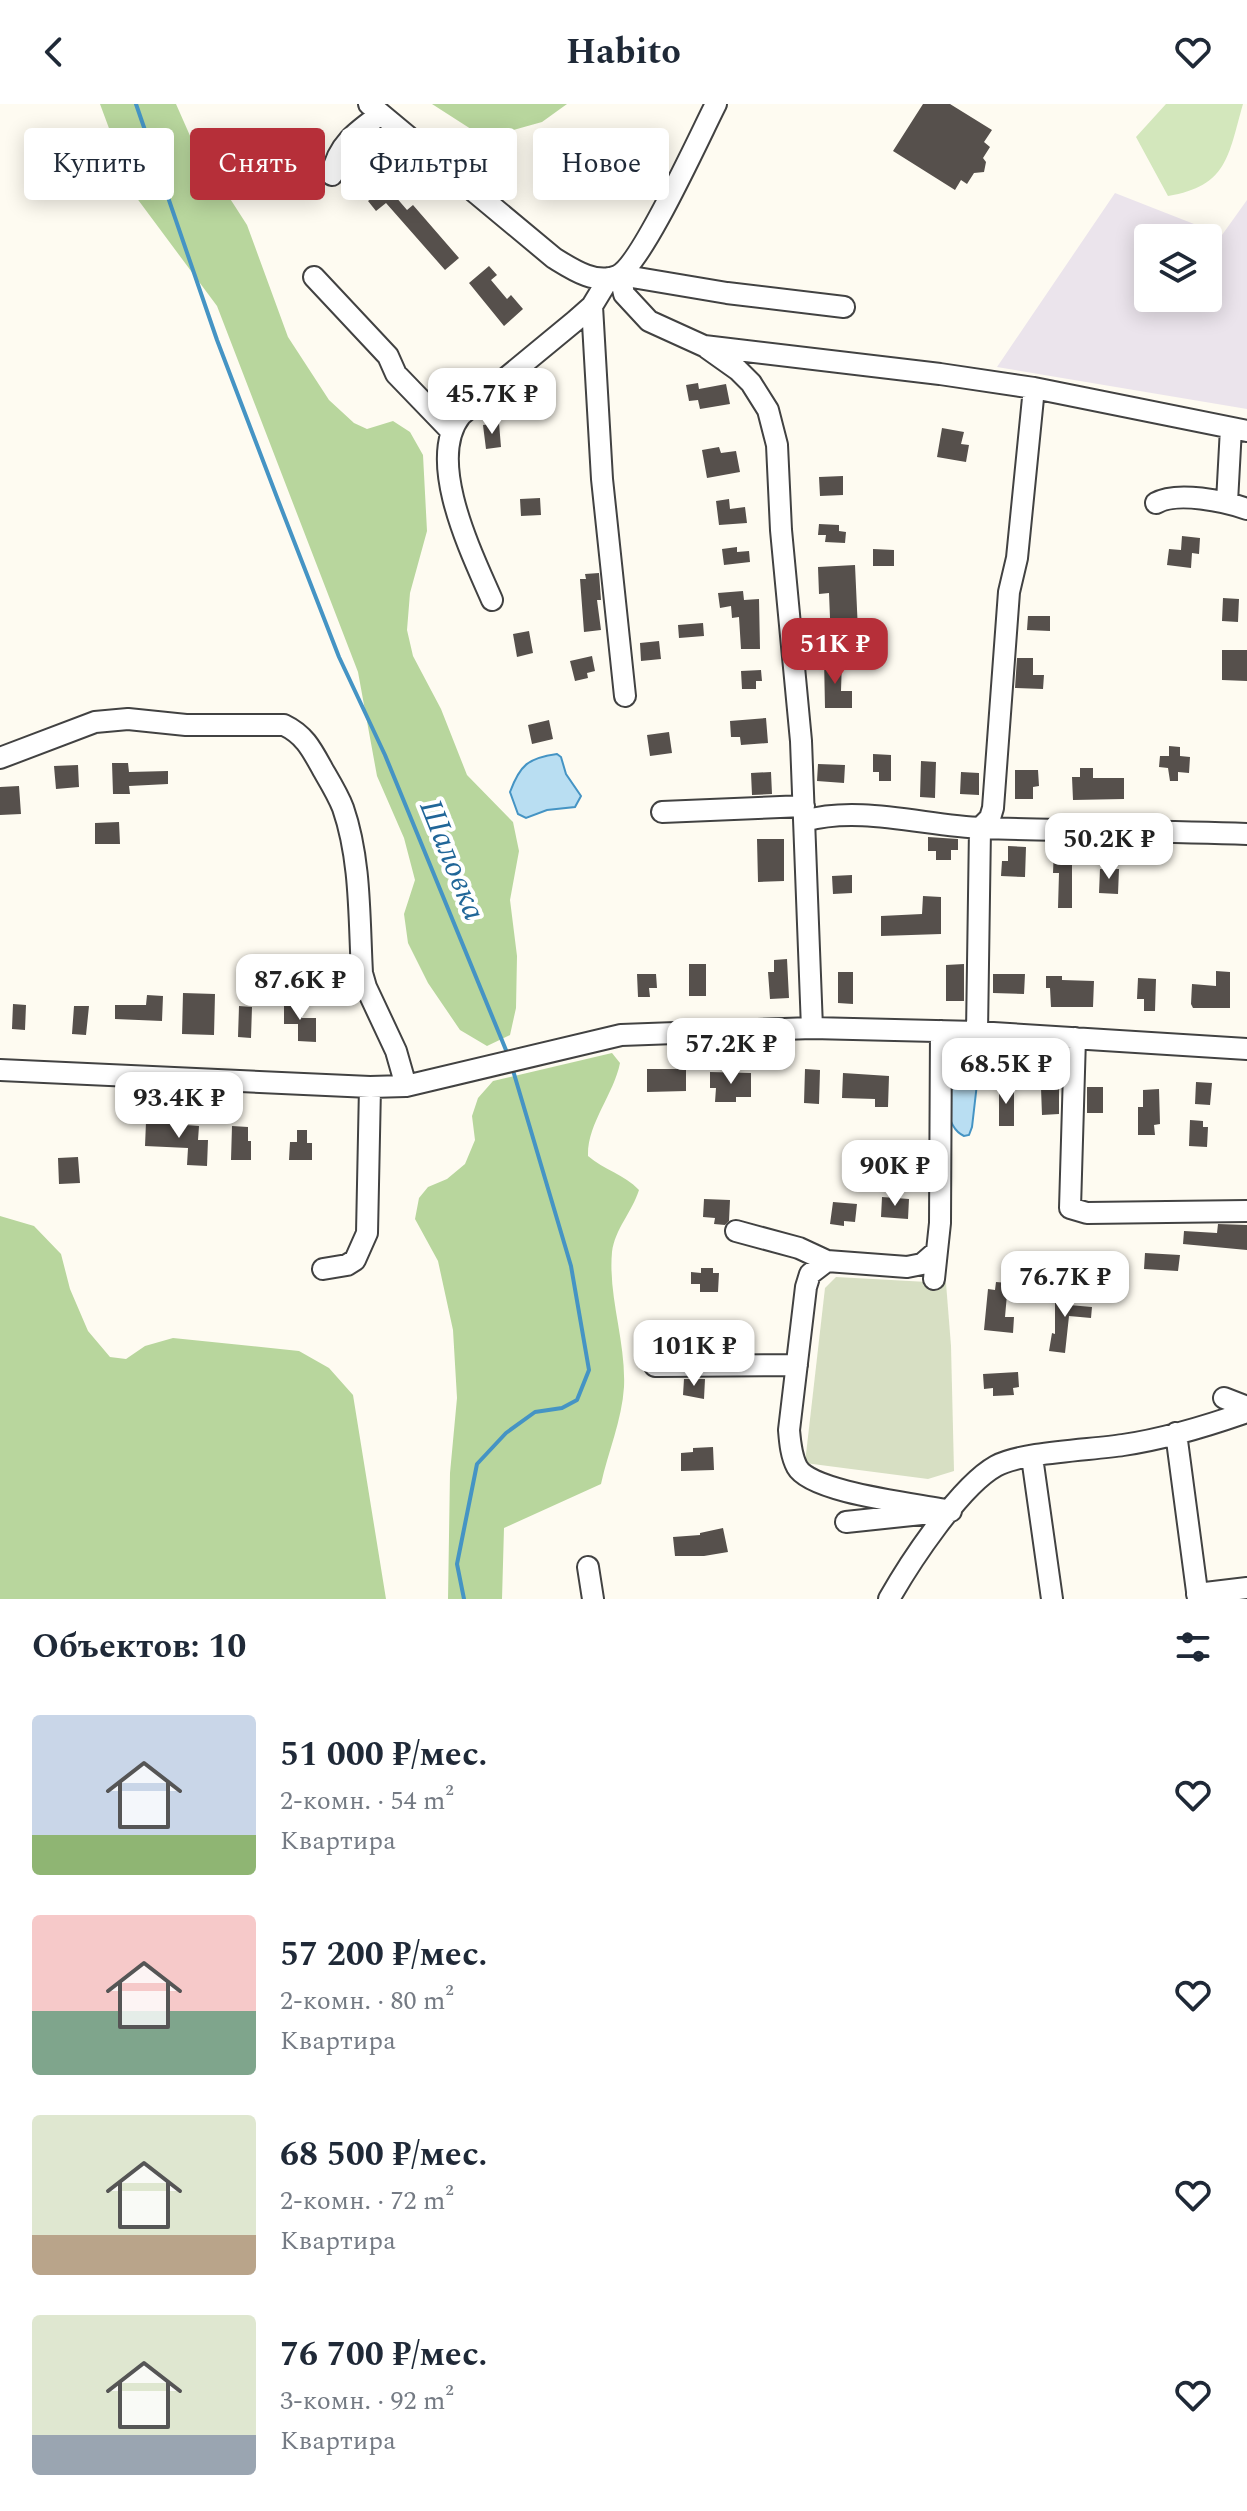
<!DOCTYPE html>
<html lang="ru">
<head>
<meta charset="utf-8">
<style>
	body { margin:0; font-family:Spectral,serif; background:#f6f6f7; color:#1f2937; height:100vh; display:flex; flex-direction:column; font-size:30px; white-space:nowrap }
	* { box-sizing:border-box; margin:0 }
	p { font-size:26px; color:#747a83 }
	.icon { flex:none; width:44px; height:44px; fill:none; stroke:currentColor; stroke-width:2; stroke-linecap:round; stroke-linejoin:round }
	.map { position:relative; height:1495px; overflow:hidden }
	.details { display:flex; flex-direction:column; background:#fff; flex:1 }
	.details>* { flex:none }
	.hud { position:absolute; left:24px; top:24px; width:800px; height:72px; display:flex; gap:16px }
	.tools { position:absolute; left:1134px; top:120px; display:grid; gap:16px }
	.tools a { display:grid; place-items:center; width:88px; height:88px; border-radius:8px; background:#fff; box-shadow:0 4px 20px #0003; font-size:40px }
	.price { position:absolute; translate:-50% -68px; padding:0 18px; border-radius:16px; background:#fff; color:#222; font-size:26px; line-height:52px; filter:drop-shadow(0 2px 4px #0008) }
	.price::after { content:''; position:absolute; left:50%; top:48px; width:24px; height:18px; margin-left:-12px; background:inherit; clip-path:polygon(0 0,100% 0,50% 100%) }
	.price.selected { background:#b62f39; color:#fff }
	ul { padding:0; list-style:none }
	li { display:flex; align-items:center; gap:24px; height:200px; padding:0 32px }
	li span { display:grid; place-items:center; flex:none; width:224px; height:160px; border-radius:8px; color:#555 }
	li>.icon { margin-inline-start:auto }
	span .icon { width:96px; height:96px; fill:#fffc; stroke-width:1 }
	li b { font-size:34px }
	h2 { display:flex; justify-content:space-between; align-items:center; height:96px; padding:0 32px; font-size:34px }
	.pill { padding:0 28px; border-radius:8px; background:#fff; box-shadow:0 4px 20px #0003; font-size:28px; line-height:72px }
	.pill.selected { background:#b62f39; color:#fff }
	header { display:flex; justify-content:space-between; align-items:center; height:104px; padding:0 32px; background:#fff; font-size:36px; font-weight:700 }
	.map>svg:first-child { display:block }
</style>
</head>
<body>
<header><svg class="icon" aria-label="back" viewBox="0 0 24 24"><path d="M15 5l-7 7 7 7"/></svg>Habito<svg class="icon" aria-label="heart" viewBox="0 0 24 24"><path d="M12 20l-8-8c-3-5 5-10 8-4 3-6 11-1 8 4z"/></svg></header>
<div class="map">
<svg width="1247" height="1495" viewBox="0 0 1247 1495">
	<rect width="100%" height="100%" fill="#fefbf1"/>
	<!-- industrial -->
	<path fill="#ebe4ec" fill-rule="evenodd" d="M1115,89L1222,131L1247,96V305L997,263ZM1148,134H1208V194H1148Z"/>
	<!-- green -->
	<path fill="#d3e7bc" d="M1166,0H1243C1228,52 1228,82 1168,92L1136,33Z"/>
	<!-- forest -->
	<path fill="#b8d69d" d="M100,0H176L191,34L247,121L288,233L329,296L354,319L367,325L393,317L410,328L423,351L427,427L410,489L407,526L413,552L441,605L467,671L513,718L519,747L510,796L517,852L516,904L510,931L487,942L460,926L428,879L408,839L404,810L415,776L404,734L377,672L358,568L217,202L133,89Z
		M432,0H567L542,18L506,28L474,27Z
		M612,949L620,959C614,990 587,1020 588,1052C604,1066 624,1070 639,1086C632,1108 615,1125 612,1148C608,1193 626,1237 624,1283C622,1316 608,1348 601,1380L504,1424L502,1495H448L450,1369L457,1294L453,1226L438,1157L415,1115L419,1094L428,1083L447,1075L465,1060L475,1036L472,1012L478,994L493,977Z
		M0,1112L34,1122L61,1150L70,1185L88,1227L110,1253L126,1255L145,1242L173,1234L299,1247L329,1264L353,1291L386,1495H0Z"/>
	<!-- cemetery -->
	<path fill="#d7dfc3" d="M836,1173L946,1179L951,1242L954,1367L928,1375L805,1359L825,1184Z"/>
	<!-- water -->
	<path fill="#b9def2" stroke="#4594c4" stroke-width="2" d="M557,650L561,653L566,670L581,692L575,703L547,706L526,714L518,710L510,688C520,661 528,654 557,650Z
		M960,963L971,965L978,971L972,1023L969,1031L964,1032C943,1022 947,989 950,970Z"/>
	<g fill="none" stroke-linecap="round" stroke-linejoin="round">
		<!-- stream -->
		<path stroke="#4594c4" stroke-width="4" d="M136,0L217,236L278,396L339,553L385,651L508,951
			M464,1495L457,1460L477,1360L506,1329L535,1308L562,1304L577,1296L589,1266L571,1162L512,963"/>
	</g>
	<!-- building -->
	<path fill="#56504c" d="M923,0H950L992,26L984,38L990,43L983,54L986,58L984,68L974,69L967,80L961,76L955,86L893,47Z
		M383,78L407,106L413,101L459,154L445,166L386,99L376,107L368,97L372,94L369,90Z
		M489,162L497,171L491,176L507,195L511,191L523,205L504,222L469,179Z
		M698,279L699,285L726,280L730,300L700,305L698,296L689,297L686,281Z
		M499,319L501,343L486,345L483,321Z
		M942,324L964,328L961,340L969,341L966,358L937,353Z
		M719,343L721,349L736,347L740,368L707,374L702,346Z
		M843,372V391L820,392L819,373Z
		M540,394L541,411L521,412L520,395Z
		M729,395L730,405L745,403L747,419L719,421L716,397Z
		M819,420L839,421V427L846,428L845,439L825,438L826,431H818Z
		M1182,432L1200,434L1199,450L1192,449L1191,464L1167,461L1169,445L1181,446Z
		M737,443V448L749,447L750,458L724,461L722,445Z
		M873,445L894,446V462H873Z
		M855,461L858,527L823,529L822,514H830L829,489L819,490L818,463Z
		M599,469L601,496H597L601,526L584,528L580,475H586L585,470Z
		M743,487L744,496L759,495L760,545H741L739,513L732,514L731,502L720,504L718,489Z
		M1223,494L1239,495L1238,518L1222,517Z
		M1028,512H1050V527L1027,526Z
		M703,519L704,532L679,534L678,521Z
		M529,527L533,549L517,553L513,530Z
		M659,537L661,555L641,557L640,539Z
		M1222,546H1247V577L1222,576Z
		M592,552L595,567L587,569L588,574L575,577L570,557Z
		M824,554H842L841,587H852V604H825Z
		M1017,554H1033V571H1044L1043,585L1015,584Z
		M761,566L762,577H756V585H742L741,567Z
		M766,614L768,639L741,641L740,633H731L730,617Z
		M549,616L553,635L532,640L528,621Z
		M669,628L672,649L650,652L647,631Z
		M1169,642L1180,643V652L1190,653L1189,669L1178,668V677H1170L1168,664L1159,663L1160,652H1169Z
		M873,650L891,651V677H879V668H873Z
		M921,657L936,658L935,694L920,693Z
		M112,659H128L129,668L168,667V680L129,682L130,690H113Z
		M818,660L845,661L844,679L817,677Z
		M78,661L79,683L56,685L54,662Z
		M1080,664H1093V674H1124V695L1073,696L1072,673H1080Z
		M1015,666H1038L1039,682L1033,683V695H1015Z
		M771,668L772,690L752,691L751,669Z
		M961,668L979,669V691L960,690Z
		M19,682L21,710L0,711V683Z
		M119,718L120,740H95V719Z
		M928,733L958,735V746H951V756H936V747H928Z
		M757,735H784V777L758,778Z
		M1008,742L1026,743L1025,773L1001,772L1002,757H1008Z
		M1054,743L1072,744V804H1058L1059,769H1053Z
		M1100,765H1119L1118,790L1099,789Z
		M852,771V789L833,790L832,772Z
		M923,792L941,793V830L881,832V812L922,810Z
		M787,855L789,894L770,895L768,868H774V856Z
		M689,860H706V892H689Z
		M964,860V897H946V861Z
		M1216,867L1230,868V904H1193L1191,900L1192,880L1216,882Z
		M838,868H853V900L838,899Z
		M637,870H656L657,884H649L650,893H638Z
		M993,870H1025L1024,890L993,889Z
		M1046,872H1062V876L1094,877L1093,903H1051L1050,884H1046Z
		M1138,874L1156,875L1155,907H1144V895H1137Z
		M183,889L215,890L214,931L182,930Z
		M147,891L163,892L162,917L115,915V901H146Z
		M284,898H302V914H316V938L298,937V920H284Z
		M13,900L26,901L25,926L12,925Z
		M74,902H89L86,931L72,930Z
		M239,902L252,903L251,934L238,933Z
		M647,965H686V987L647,988Z
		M805,965L820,966L819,1000L804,999Z
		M710,968L751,969V993H736V998H715L716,984H710Z
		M843,969L889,972L888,1003H875V995L842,994Z
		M1196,978L1212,979L1210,1001L1195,1000Z
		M999,981H1014V1022H999Z
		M1087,983H1103V1009H1087Z
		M1041,984H1059V1010L1042,1011Z
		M1159,985L1160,1020L1154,1021L1155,1031H1138V1003H1143V986Z
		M1190,1016L1203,1017V1023H1208L1207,1043L1189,1042Z
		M146,1018L199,1022L198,1036H208L207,1062L187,1061L188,1044L145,1042Z
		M232,1022L248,1023V1037H251V1056H231Z
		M297,1026H307V1039H312V1056H289L290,1038H297Z
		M890,1045H917L916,1067L890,1066Z
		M78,1053L80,1079L59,1080L58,1054Z
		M882,1093L909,1095L908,1115L881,1113Z
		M704,1095L730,1096L729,1117L725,1121L714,1120L715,1114L703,1113Z
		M833,1098L857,1100L855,1118L844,1117V1122L830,1120Z
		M1218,1120L1247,1121V1146L1183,1140L1184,1127L1217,1129Z
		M1057,1147L1115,1154L1113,1175L1062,1170V1164L1055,1163Z
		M1145,1149L1180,1151L1178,1167L1144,1165Z
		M701,1164H713V1169H719L718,1188H700V1180H691V1168L701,1169Z
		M996,1178L1008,1179L1005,1213H1014L1013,1229L984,1226L988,1185L995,1186Z
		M1055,1184H1069V1201L1092,1203L1091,1214L1069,1212L1065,1249L1049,1247L1052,1229L1055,1230Z
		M692,1225H708V1233H720V1249H703V1244H692Z
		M1018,1268L1019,1283L1013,1284L1014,1291L993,1292V1284L984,1285L983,1270Z
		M684,1275H705L704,1295L683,1291Z
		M713,1343L714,1366L681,1367V1349L693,1348V1344Z
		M723,1424L728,1448L704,1452H675L673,1433L700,1431V1429Z"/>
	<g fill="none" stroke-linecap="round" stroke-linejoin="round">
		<defs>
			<path id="minor" d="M369,0L554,154C572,165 595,181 617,172C641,162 701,29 716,0
				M332,71C337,41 357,27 381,10
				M314,173L388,252L396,270L450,326
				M592,202L602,375L625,592
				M844,203L727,189L620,171L624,190L649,217L704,242L940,270L1034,284L1247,327
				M707,244L738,266L751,279L768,306L777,341L781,426L801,637L812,924
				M1227,398L1231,324
				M1156,399C1177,387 1225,397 1247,405
				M492,496C472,450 425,356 461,311L575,217L592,202L609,174
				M0,654L95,618L128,615L186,621H284C305,631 312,646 323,666C330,678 338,691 343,704C361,756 359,815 362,869L366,883L396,947L406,982
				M662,708L804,702
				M805,717C858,701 927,722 982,724C1070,727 1159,727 1247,730
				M977,928L980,724L990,714L993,704L1009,488L1017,454L1034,284
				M1075,934L1070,1104L1087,1109L1247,1107
				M0,966L370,983L406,982L621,931L812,924L977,928L1247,945
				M736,1127L799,1144L827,1157
				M937,1147L922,1160L907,1163L827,1157L810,1170L806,1183L789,1326C790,1338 791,1352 797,1363C811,1389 919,1400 951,1407
				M323,1165L347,1161L355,1156L367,1129L370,983
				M934,1175L940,1119L941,927
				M655,1262L797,1261
				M1224,1294L1247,1303
				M1176,1329L1198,1495
				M1032,1353L1052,1495
				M846,1418L931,1409
				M588,1463L593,1495
				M1197,1490L1247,1484
				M889,1495C910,1458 960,1382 996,1362C1021,1348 1091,1346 1123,1341C1165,1335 1207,1322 1247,1308"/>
		</defs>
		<!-- minor casing -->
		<use href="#minor" stroke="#424242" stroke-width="24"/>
		<!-- minor -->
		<use href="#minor" stroke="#fff" stroke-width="20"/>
	</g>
	<g text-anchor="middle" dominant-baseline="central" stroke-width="8" stroke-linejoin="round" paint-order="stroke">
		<!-- water labels -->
		<g font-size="32" font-style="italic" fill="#206698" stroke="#fff">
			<text transform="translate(452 756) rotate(68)">Шаловка</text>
		</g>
	</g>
</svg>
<div class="tools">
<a><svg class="icon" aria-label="layers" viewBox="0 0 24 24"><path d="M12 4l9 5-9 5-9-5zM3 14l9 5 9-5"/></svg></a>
</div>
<b class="price" style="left:492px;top:332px">45.7K ₽</b>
<b class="price selected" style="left:835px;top:582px">51K ₽</b>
<b class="price" style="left:1109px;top:777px">50.2K ₽</b>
<b class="price" style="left:300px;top:918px">87.6K ₽</b>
<b class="price" style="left:731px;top:982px">57.2K ₽</b>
<b class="price" style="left:1006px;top:1002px">68.5K ₽</b>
<b class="price" style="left:179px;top:1036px">93.4K ₽</b>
<b class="price" style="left:895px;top:1104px">90K ₽</b>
<b class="price" style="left:1065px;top:1215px">76.7K ₽</b>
<b class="price" style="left:694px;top:1284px">101K ₽</b>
<div class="hud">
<a class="pill">Купить</a>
<a class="pill selected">Снять</a>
<a class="pill">Фильтры</a>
<a class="pill">Новое</a>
</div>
</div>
<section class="details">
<h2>Объектов: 10<svg class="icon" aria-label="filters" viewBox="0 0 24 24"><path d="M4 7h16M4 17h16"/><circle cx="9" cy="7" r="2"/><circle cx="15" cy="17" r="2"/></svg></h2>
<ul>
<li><span style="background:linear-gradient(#c9d6e8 75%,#8fb573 0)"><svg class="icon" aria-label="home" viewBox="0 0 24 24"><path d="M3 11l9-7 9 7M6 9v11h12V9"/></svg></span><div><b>51 000 ₽/мес.</b><p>2-комн. · 54 m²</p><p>Квартира</p></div><svg class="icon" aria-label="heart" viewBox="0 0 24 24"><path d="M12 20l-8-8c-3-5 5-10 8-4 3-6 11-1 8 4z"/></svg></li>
<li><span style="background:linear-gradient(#f6c9c9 60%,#7fa58c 0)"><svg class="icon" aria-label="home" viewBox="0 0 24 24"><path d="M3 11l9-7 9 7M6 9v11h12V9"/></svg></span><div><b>57 200 ₽/мес.</b><p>2-комн. · 80 m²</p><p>Квартира</p></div><svg class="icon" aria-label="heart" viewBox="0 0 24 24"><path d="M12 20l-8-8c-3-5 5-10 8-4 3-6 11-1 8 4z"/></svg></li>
<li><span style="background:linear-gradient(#dfe7d0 75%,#b9a48a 0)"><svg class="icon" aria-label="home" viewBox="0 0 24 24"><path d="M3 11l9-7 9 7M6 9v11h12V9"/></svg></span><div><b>68 500 ₽/мес.</b><p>2-комн. · 72 m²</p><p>Квартира</p></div><svg class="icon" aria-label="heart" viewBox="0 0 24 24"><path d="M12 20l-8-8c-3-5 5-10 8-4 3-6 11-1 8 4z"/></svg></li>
<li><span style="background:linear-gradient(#dfe7d0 75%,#9aa5b1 0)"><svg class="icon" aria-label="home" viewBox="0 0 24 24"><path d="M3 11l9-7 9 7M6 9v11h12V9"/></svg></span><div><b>76 700 ₽/мес.</b><p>3-комн. · 92 m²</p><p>Квартира</p></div><svg class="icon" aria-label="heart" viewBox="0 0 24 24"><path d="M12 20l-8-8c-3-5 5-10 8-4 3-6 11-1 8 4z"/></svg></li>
</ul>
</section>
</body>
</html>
